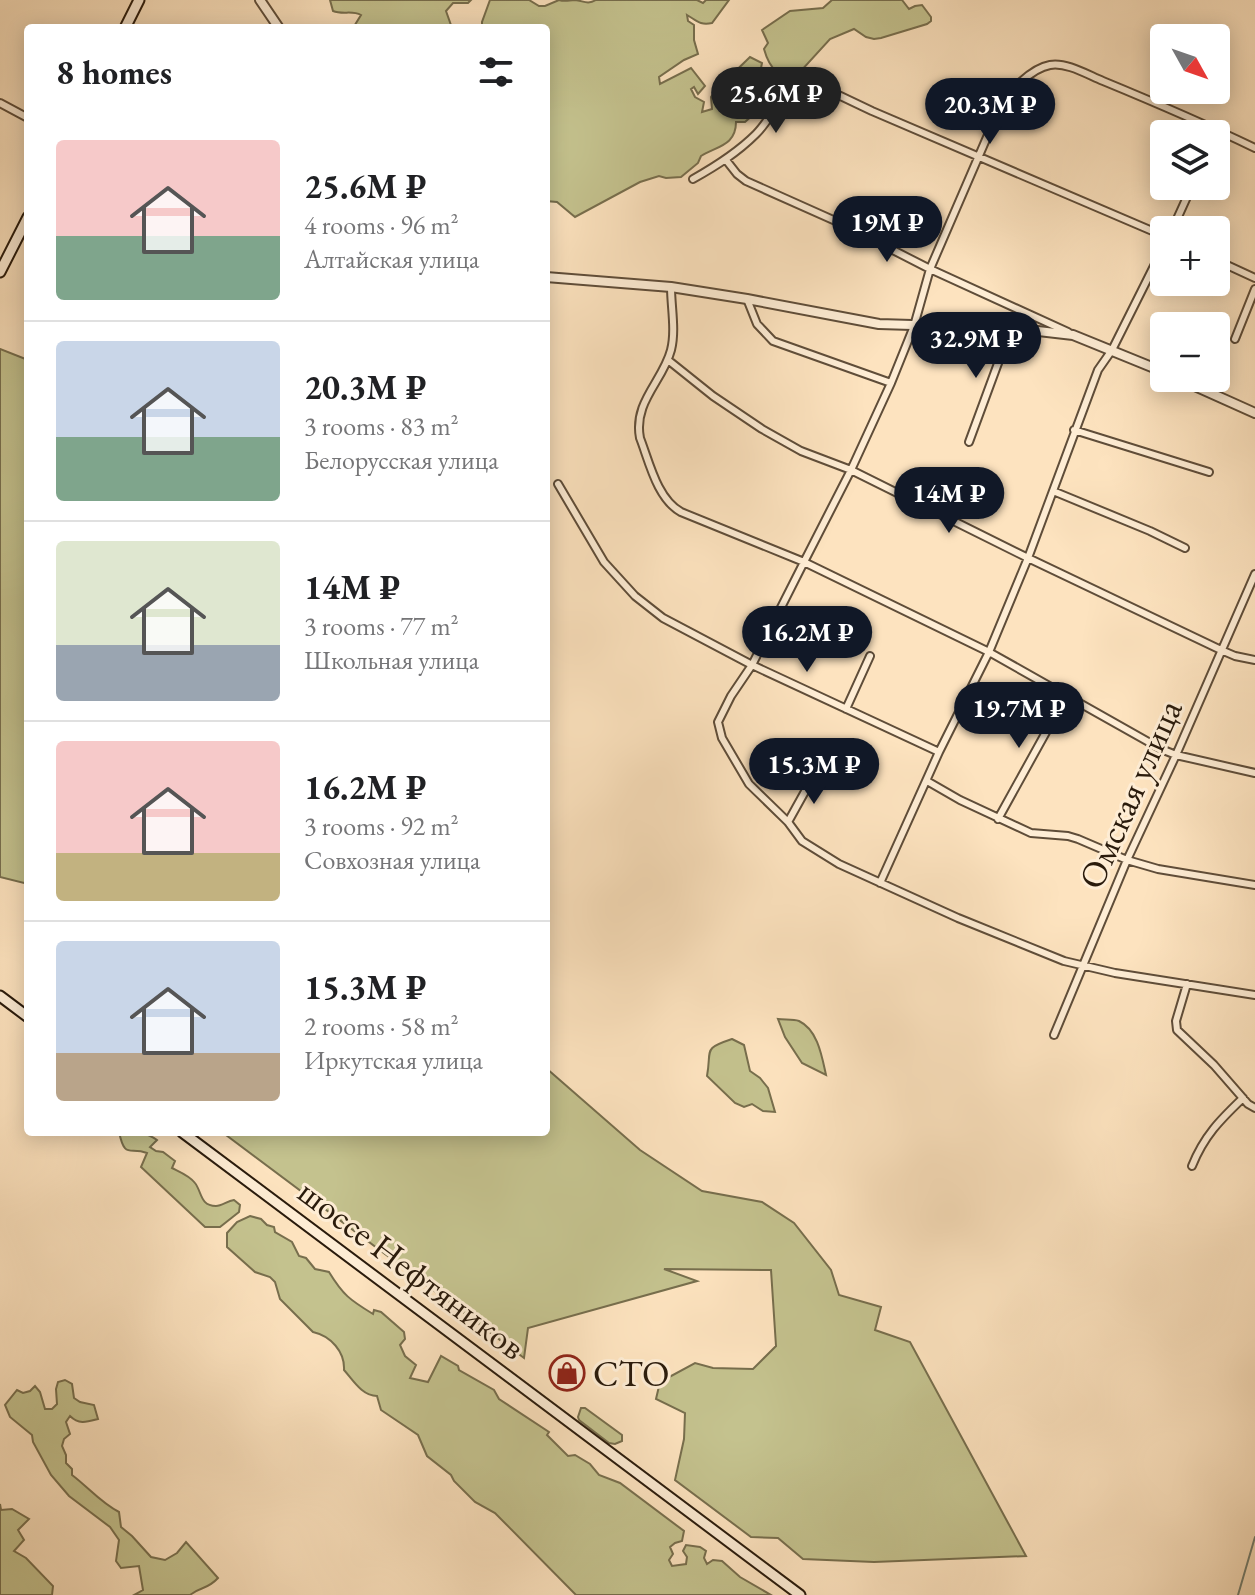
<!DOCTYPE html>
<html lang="en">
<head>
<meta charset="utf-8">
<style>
	body { margin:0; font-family:"EB Garamond",serif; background:#f2f2f2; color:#202124; height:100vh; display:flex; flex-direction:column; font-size:30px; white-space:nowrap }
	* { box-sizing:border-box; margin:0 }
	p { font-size:26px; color:#757577 }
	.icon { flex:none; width:44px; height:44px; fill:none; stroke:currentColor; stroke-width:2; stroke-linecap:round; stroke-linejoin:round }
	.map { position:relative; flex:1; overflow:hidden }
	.panel { position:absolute; left:24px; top:24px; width:526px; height:1112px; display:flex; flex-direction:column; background:#fff; border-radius:8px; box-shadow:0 4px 20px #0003 }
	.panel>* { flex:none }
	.needle { width:52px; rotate:130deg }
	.fabs { position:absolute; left:1150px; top:24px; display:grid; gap:16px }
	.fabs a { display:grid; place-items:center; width:80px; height:80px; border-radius:8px; background:#fff; box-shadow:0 4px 20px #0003; font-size:40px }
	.price { position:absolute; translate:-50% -68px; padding:0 18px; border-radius:28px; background:#111827; color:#fff; font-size:26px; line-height:52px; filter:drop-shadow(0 2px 4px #0008) }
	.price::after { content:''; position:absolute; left:50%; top:48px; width:24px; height:18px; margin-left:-12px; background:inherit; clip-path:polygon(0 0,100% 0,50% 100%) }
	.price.active { background:#222; color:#fff }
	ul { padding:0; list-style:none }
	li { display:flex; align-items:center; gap:24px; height:200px; padding:0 32px }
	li+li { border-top:2px solid #e0e0e0 }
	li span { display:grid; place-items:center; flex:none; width:224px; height:160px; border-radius:8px; color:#555 }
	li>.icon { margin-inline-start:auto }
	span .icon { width:96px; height:96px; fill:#fffc; stroke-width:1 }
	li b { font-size:34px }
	h2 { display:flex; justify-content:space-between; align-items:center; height:96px; padding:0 32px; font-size:34px }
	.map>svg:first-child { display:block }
</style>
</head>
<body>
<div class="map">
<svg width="1255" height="1595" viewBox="0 0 1255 1595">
	<rect width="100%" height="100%" fill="#fde3bf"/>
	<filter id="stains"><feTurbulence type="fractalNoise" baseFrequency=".0025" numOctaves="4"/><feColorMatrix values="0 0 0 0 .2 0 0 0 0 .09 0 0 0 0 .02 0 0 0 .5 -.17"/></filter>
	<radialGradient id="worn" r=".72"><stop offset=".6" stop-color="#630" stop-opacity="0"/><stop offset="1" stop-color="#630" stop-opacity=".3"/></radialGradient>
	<!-- green -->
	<path fill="#c4c28e" stroke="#776e4d" stroke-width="2" d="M330,0H471L468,3H453L446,11L452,28H353L361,15C352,10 343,15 333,11Z
		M490,0H529L539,6H545L559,0C566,2 569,0 575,0C584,1 587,5 596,0H697L703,3L706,0H729L712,23C700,26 696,20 687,15L688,21L694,25V40L698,54L684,60L659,77L660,84L691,68L705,86L698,94L694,87L691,89L695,97L704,102L702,112L712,109L711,97L715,91L750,57L762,63L761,68L775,80L772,85L777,90L774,95L766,94L762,107L754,111V114L745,122H736C736,145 718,146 701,156L698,163L681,177L666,178L659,176L640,182L575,217L557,202L546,201L547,85L546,28H482V22Z
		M832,0H902L909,9L915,6L922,5L931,17V21L927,24L881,38L874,39L866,37L854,29L830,39L800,72C780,83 769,67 764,49L768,43L762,30L790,11L823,8Z
		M0,349L28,360V881L24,883L0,877Z
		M778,1019C784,1020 793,1019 799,1021C818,1030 822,1057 826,1075L802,1063L785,1037Z
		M732,1039L744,1045L750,1071L760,1078L768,1088L775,1112L763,1111L752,1104L744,1107L735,1103L707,1076C712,1049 702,1049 732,1039Z
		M546,1068L640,1150L702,1191L762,1202L794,1223L831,1270L839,1295L881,1307L875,1330L910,1342L1026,1556L874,1562L803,1559L778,1538L751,1537L675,1480L684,1439L685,1413L656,1399L660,1382L695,1363L713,1368L753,1369L776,1346L771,1270L664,1269L697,1281L528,1328L524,1358L222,1132H546Z
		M119,1132C134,1132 145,1131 157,1140L150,1147L156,1151L163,1152L175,1161L172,1168C180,1172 190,1176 195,1183C202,1192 200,1206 216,1206C222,1206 227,1201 234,1200L240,1205L239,1212L220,1227H205L141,1167L147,1153C130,1146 125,1160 119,1132Z
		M250,1216L261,1219L267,1225L274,1227L275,1232L292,1242L299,1256L306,1258L315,1269L329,1272C343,1295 350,1300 373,1314L374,1310L381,1312L404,1332L405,1339L400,1345L405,1356L416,1365L410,1378L428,1382L441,1356L458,1366L459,1370L494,1390L499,1399L549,1432L547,1435L568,1456L575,1455L590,1464L599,1475L620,1483L684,1531L682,1541L675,1543L670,1547L673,1554L669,1560L672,1566L686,1564L687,1557L683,1551L686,1545L700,1547L706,1551L704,1558L707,1564L713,1560L722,1561L740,1577L771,1595H576L495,1513L475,1502L454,1481L451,1475L427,1456L418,1435L381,1410L377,1396C362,1396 353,1380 344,1370C345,1352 331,1336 313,1332L280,1299L275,1282L270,1277L255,1272L227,1247V1233L237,1222Z
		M65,1380L72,1384L74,1398L80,1402L94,1405L98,1419C87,1422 79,1425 70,1416L66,1422L70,1434L64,1439L62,1446L66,1455V1463L72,1469V1475C88,1487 101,1503 119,1512L121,1527L132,1536L151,1557L165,1560L177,1553L186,1542L218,1578C207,1590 201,1586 190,1595H134L143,1590L139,1566L121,1568L116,1561L119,1540L110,1527L69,1496L51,1475L33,1442L32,1435L10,1417L5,1405L17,1390L23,1393L30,1391L35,1386L40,1392L45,1409H52L57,1404L56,1389L58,1382Z
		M581,1408H585L622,1435V1441L615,1444L609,1443L579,1420L578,1417Z
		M0,1504L1,1510L12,1509L29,1519L18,1530L24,1540L14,1551L26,1558L53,1586L52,1595H0Z"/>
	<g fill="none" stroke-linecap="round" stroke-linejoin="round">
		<!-- stream -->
		<path stroke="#707d6f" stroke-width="2" d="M1238,1595L1255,1537"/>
		<defs>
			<path id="minor" d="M0,103L28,118
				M1255,148C1205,124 1154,102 1103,81C1088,75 1067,62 1050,65C1032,68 1008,92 1000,107L930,269L914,326L891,383L851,470L804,562L752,665L731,696L718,722L722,738L749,784L788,822L802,841L839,864L958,918L1064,961L1115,973L1255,995
				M726,160L737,174L746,181L840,223L930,269L1068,332
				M693,179C716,166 737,153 756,134C774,116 782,87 809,81L872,111L1164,236
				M1172,230L1192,186
				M1216,260L1255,278
				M671,287C671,307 676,330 671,350C663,381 633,402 640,438C649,461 657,499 681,512L804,562L989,652L1161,749L1176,755L1255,773
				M747,299L757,324L773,341L891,383
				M1235,339L1255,289
				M668,360L713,396L762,429L801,451L851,470L1028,558L1221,650L1235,656L1255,660
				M1074,430L1209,472
				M969,442L1011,328
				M558,484L604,562L635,596L663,618L752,665L939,752
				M1053,491L1150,531L1185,548
				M846,709L870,656
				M927,781L960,800L1031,833L1068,836L1078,839L1127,860L1158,869L1255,885
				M998,819L1066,696
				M788,822L808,786L821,774
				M880,883L939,752L989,652L1028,558L1098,370L1112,350L1164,246
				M1187,984L1176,1021L1177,1030L1214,1065L1248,1104L1255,1108
				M1054,1035L1127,860L1176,755L1255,574
				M1192,1166C1204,1136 1220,1120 1243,1098"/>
			<path id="tertiary" d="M260,0L279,28
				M546,277L671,287L747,299L879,324L1011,328L1073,335L1164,372
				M1177,378L1255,413"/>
			<path id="secondary" d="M125,28L139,0
				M0,272L28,217
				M0,996L28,1017
				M182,1132L800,1595"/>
		</defs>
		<!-- minor casing -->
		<use href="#minor" stroke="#5f4d39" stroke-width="10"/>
		<!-- tertiary casing -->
		<use href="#tertiary" stroke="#5f4d39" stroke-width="12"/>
		<!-- secondary casing -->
		<use href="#secondary" stroke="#2a1b0c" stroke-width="13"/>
		<!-- minor -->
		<use href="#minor" stroke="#feedd5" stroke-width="6"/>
		<!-- tertiary -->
		<use href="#tertiary" stroke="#feedd5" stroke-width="8"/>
		<!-- secondary -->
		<use href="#secondary" stroke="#feedd5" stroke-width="9"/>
	</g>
	<!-- icons -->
	<defs>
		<symbol id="shop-ring" viewBox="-11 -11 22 22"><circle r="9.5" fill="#feedd5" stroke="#8f2418" stroke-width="1.5"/><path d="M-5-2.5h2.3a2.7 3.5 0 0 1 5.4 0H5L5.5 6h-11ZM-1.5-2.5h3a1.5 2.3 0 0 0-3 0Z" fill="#8f2418"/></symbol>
	</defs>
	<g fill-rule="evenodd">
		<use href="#shop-ring" x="547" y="1353" width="40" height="40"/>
	</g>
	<g text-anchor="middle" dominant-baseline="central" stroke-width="6" stroke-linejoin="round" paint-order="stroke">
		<!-- street labels -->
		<g font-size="36" fill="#2a1b0c" stroke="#feedd5">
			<text transform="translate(1130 794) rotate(-66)">Омская улица</text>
			<text transform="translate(412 1269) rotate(37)">шоссе Нефтяников</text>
		</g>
		<!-- poi labels -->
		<g font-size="36" fill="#2a1b0c" stroke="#feedd5" text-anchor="start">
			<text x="593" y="1373">СТО</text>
		</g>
	</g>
	<rect width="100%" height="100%" filter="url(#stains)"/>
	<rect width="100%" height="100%" fill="url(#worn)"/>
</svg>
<div class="fabs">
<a><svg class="needle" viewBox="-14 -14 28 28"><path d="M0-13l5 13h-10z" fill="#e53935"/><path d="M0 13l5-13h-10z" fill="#757577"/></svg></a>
<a><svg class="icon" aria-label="layers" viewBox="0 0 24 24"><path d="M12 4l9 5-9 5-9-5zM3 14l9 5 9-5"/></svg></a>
<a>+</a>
<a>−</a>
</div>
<b class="price active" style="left:776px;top:135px">25.6M ₽</b>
<b class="price" style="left:990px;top:146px">20.3M ₽</b>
<b class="price" style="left:887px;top:264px">19M ₽</b>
<b class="price" style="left:976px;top:380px">32.9M ₽</b>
<b class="price" style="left:949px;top:535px">14M ₽</b>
<b class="price" style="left:807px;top:674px">16.2M ₽</b>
<b class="price" style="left:1019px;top:750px">19.7M ₽</b>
<b class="price" style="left:814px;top:806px">15.3M ₽</b>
<section class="panel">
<h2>8 homes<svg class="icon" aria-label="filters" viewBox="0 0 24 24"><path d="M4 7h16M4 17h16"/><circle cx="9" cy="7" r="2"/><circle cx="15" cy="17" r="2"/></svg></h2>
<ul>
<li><span style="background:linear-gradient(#f6c9c9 60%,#7fa58c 0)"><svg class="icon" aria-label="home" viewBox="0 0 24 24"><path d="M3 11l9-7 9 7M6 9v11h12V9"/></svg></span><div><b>25.6M ₽</b><p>4 rooms · 96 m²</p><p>Алтайская улица</p></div></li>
<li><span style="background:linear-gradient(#c9d6e8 60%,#7fa58c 0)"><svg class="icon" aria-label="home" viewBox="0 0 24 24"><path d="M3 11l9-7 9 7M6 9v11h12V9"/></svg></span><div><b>20.3M ₽</b><p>3 rooms · 83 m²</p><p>Белорусская улица</p></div></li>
<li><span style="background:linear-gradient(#dfe7d0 65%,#9aa5b1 0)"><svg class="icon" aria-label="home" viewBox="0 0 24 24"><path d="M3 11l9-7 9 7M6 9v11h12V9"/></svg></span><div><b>14M ₽</b><p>3 rooms · 77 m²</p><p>Школьная улица</p></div></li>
<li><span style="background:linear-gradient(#f6c9c9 70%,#c2b280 0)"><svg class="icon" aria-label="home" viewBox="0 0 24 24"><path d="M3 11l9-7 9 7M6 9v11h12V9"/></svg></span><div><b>16.2M ₽</b><p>3 rooms · 92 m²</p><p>Совхозная улица</p></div></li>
<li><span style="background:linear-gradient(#c9d6e8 70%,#b9a48a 0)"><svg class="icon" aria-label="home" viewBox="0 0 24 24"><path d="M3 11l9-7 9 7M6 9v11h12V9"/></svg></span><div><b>15.3M ₽</b><p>2 rooms · 58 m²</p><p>Иркутская улица</p></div></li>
</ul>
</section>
</div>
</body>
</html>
